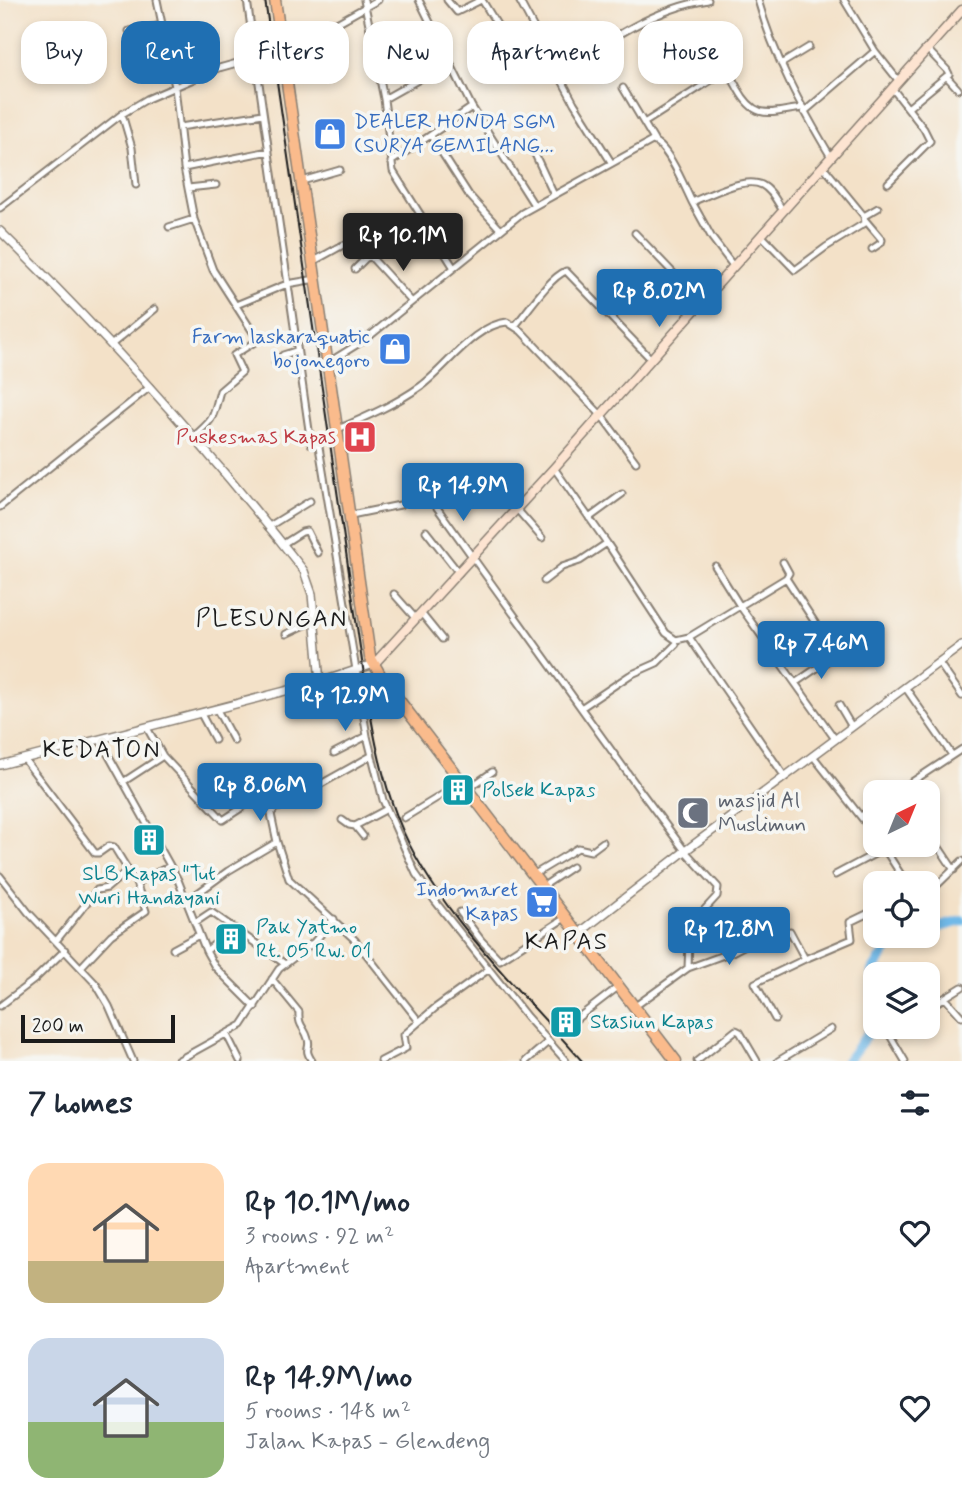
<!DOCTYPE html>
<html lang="en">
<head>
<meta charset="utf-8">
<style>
	body { margin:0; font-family:Mynerve,sans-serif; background:#f6f6f7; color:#1f2937; height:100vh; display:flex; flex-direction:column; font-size:26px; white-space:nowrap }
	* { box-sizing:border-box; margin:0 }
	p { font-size:23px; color:#747a83 }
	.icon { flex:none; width:38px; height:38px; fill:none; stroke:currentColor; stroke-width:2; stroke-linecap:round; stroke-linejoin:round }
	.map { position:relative; height:1061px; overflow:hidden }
	.drawer { display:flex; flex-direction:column; background:#fff; flex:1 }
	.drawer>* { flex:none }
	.hud { position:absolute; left:21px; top:21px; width:920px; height:63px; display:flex; gap:14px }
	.needle { width:46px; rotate:43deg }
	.tools { position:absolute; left:863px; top:780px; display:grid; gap:14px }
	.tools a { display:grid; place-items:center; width:77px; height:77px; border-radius:14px; background:#fff; box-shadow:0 4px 10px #0003; font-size:35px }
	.scale { position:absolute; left:21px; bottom:18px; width:154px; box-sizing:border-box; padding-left:7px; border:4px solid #1c1c1c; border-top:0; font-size:19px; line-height:24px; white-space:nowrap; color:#1c1c1c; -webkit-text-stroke:5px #f6f6f2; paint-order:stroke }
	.price { position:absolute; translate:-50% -60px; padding:0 16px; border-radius:7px; background:#1f6fb2; color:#fff; font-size:23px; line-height:46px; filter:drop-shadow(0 2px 4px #0008) }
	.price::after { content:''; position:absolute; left:50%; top:42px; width:21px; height:16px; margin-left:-10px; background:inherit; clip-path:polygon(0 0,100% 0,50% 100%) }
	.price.active { background:#222; color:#fff }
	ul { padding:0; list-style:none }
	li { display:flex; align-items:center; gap:21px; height:175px; padding:0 28px }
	li span { display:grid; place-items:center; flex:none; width:196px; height:140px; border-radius:21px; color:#555 }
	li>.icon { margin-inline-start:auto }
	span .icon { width:84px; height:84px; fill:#fffc; stroke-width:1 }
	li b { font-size:30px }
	h2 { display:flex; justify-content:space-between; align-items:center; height:84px; padding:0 28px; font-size:30px }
	.chip { padding:0 24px; border-radius:21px; background:#fff; box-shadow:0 4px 10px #0003; font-size:24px; line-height:63px }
	.chip.active { background:#1f6fb2; color:#fff }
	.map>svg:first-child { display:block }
</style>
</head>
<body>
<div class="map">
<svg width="962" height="1061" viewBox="0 0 962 1061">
	<rect width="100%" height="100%" fill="#f6f6f2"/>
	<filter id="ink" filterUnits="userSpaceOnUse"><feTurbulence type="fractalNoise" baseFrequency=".0143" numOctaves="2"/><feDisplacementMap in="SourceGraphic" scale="14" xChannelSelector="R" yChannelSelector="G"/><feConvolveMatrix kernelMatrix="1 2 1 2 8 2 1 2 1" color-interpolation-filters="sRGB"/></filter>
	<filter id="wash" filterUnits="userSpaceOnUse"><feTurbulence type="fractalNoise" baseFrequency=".00686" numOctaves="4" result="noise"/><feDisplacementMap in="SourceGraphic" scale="28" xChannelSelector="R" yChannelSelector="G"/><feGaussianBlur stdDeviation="1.57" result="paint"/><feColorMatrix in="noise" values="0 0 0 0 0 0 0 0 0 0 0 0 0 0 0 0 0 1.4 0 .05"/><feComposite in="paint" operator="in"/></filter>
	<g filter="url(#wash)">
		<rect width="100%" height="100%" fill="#f3e1c8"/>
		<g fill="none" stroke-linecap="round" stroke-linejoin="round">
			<!-- river -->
			<path stroke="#71b9e8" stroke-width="10" d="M928,930L962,921
				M847,1061L869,1032L873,1010V970L891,944L914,936"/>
		</g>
	</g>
	<g filter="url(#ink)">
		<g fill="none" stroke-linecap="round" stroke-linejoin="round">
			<defs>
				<path id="minor" d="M157,0L175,87L184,168L194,219L213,270L258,340L234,355L242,372L220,391C212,419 216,417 193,437
					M247,0L311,444L319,447L367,736L383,800L416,874L435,901L527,1017L566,1061
					M364,0L384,99L393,171L454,268
					M419,0L472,107L534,205
					M447,0L457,12L481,0
					M482,0L504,36
					M519,0L574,103L611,162
					M758,0C774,57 801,107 831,157
					M844,0L875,51L898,80
					M129,31L163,25
					M781,64L809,47
					M558,74C604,43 652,9 708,0
					M947,77L958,89
					M623,88L654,140
					M384,99L448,63
					M908,108L949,74L947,70L927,49
					M804,112L875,51
					M122,114L132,148L136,185
					M644,123L724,72C732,76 734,82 738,89C756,122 771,112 802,108
					M180,127L263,114
					M431,136L469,195L500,229
					M533,150L554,195
					M391,162L472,107
					M184,168L269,151
					M302,181L340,170
					M888,183L930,141L924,129L892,88
					M188,188L216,185
					M692,202L712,238L734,267
					M0,208L122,114L147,99L219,68L255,58L283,53L378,0
					M864,216L878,208
					M866,221L882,240L881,243L872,249
					M169,227L194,219
					M635,233L702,303
					M762,236L795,270L826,247L865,223L864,216L823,166
					M314,261L343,245
					M355,269L366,258L371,257L412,302
					M236,305L287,284L316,279
					M515,326C527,312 550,277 566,271L651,359
					M111,345L155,309
					M329,362L366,339L522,213L652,141C667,143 685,188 692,202C709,195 745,176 762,185C772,190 777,202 783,211
					M275,363L283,355L296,351
					M338,429C366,417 396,404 421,386C446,368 474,325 507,322L521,331L601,415L636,462
					M554,468L607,543L666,633L676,640L689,637L785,777
					M494,483L542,538
					M433,502L642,793L685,851L718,887L717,896L693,922L689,941L688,968L634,1007
					M0,507L150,387
					M351,515L400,505
					M589,518L622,494
					M268,527L310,501
					M426,531L459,573
					M283,544L302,532L307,531L318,553
					M783,562L789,573L786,578
					M715,566L740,606L786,578L836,655L795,683
					M544,581L562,567L580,561L607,543
					M394,594L416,619
					M421,613L442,639
					M286,634L314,621
					M689,637L740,606L835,739
					M836,655L842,652L848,656
					M939,663L962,696
					M905,687L952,755
					M839,705L852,727
					M581,708L630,675L657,663L676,644
					M217,710L234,741
					M201,714L215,740
					M147,728L163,756
					M100,740L178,880L206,951L216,943L228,949
					M334,753L367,736
					M813,756L875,835
					M24,759L95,853H99L109,846L114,847L136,883L170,866
					M123,782L163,756L223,820L252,801L275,808L280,807L371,756
					M468,789L492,772
					M895,793L962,749
					M275,808L271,814L277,842L289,879L355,940L418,1020
					M861,816L875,806
					M404,818L463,782
					M342,820L349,825L355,826L387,809
					M355,826L363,836
					M928,831L954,870
					M882,845L907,884
					M533,875L578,848L591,851L603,842
					M835,875L884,849
					M0,876L28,912L96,984L109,1006L133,1061
					M542,887L572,867
					M928,894L962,861
					M187,901L228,871L277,842
					M460,912L481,940L500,960L565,918
					M196,922L211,912L285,964
					M56,941L97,890L107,888L128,870
					M173,949L199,935
					M206,951L215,967L255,1007
					M81,967L111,935L146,911L136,883
					M688,968L732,952L751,942L790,931L805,959L852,939L850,922L875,910
					M272,979L299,1012C298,1027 305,1027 308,1039C311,1050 303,1047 312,1061
					M945,998L962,1017
					M0,1006L34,980L65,950
					M928,1008L962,987
					M775,1019L755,983L805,959
					M575,1020L618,987
					M891,1027L888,1032L905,1061
					M227,1035L240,1061
					M177,1061L242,1025L279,969L314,942L334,919
					M381,1061L406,1048L404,1035L435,1008L489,969
					M526,1061L548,1042
					M697,1061L736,1030L740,1032L757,1061
					M778,1061L831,1029"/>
				<path id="tertiary" d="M0,231C109,338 210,451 304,571L312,594L320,682
					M0,765L320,682L374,664
					M578,934L685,851L962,645"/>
				<path id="secondary" d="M374,664L554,468L962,10"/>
				<path id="trunk" d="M275,0L370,657L382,678L676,1061"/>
			</defs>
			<!-- minor casing -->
			<use href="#minor" stroke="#887e72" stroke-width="9"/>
			<!-- tertiary casing -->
			<use href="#tertiary" stroke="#887e72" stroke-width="10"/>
			<!-- secondary casing -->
			<use href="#secondary" stroke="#887e72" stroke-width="11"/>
			<!-- trunk casing -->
			<use href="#trunk" stroke="#887e72" stroke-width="13"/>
			<!-- minor -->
			<use href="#minor" stroke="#fff" stroke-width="5"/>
			<!-- tertiary -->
			<use href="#tertiary" stroke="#fff" stroke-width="7"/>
			<!-- secondary -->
			<use href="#secondary" stroke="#fde4d1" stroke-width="8"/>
			<!-- trunk -->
			<use href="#trunk" stroke="#fabb8c" stroke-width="10"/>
			<!-- rail -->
			<path stroke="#1c1c1c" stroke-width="2" d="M265,0L363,668C371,720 379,771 398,819C432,907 520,990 582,1061"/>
		</g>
	</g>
	<!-- icons -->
	<defs>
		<symbol id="shop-square" viewBox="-11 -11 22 22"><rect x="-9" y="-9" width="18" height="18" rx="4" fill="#3f7fe0" stroke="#f6f6f2"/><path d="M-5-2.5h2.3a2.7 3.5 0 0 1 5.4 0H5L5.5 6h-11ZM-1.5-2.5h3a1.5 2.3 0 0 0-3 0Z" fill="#fff"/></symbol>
		<symbol id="hospital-square" viewBox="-11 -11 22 22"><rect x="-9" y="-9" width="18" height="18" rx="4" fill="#e0444e" stroke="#f6f6f2"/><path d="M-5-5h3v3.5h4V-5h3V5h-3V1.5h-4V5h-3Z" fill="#fff"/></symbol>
		<symbol id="building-square" viewBox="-11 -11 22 22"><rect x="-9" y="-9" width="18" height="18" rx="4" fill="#0f9aa8" stroke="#f6f6f2"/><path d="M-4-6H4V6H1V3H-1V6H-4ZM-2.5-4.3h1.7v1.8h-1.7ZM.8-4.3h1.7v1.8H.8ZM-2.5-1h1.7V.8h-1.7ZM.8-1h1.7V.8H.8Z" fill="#fff"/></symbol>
		<symbol id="mosque-square" viewBox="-11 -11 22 22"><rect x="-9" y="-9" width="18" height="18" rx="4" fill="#6b7280" stroke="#f6f6f2"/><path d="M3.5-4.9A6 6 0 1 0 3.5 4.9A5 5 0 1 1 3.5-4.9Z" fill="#fff"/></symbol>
		<symbol id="supermarket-square" viewBox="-11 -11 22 22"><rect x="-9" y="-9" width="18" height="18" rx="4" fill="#3f7fe0" stroke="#f6f6f2"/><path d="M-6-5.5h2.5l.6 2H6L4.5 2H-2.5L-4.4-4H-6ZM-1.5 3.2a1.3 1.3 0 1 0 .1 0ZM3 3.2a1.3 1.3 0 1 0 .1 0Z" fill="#fff"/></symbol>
	</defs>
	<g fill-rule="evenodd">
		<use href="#shop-square" x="311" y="115" width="38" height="38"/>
		<use href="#shop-square" x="376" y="330" width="38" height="38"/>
		<use href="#hospital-square" x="341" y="418" width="38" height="38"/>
		<use href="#building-square" x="439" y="771" width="38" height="38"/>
		<use href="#mosque-square" x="674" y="794" width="38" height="38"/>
		<use href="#building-square" x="130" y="821" width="38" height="38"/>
		<use href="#supermarket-square" x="523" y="883" width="38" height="38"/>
		<use href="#building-square" x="212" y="920" width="38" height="38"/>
		<use href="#building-square" x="547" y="1003" width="38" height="38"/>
	</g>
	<g text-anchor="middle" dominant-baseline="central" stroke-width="7" stroke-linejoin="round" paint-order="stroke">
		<!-- shop labels -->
		<g font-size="21" fill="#366cbe" stroke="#f6f6f2" text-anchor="end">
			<text x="354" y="122" text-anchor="start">DEALER HONDA SGM<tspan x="354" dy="24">(SURYA GEMILANG…</tspan></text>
			<text x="370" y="337">Farm laskaraquatic<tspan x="370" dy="24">bojonegoro</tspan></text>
			<text x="518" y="890">Indomaret<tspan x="518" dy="24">Kapas</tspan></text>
		</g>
		<!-- health labels -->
		<g font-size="21" fill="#be3a42" stroke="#f6f6f2" text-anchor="end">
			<text x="336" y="437">Puskesmas Kapas</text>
		</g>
		<!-- culture labels -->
		<g font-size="21" fill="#0d838f" stroke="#f6f6f2" text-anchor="start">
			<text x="482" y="790">Polsek Kapas</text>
			<text x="149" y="874" text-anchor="middle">SLB Kapas "Tut<tspan x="149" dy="24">Wuri Handayani</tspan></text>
			<text x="256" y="927">Pak Yatmo<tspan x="256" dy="24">Rt. 05 Rw. 01</tspan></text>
			<text x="590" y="1022">Stasiun Kapas</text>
		</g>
		<!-- worship labels -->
		<g font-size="21" fill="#5b616d" stroke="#f6f6f2" text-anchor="start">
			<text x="718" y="801">masjid Al<tspan x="718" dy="24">Muslimun</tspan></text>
		</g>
		<!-- quarter labels -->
		<g font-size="24" letter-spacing="2" fill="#1c1c1c" stroke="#f6f6f2">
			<text x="272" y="619">PLESUNGAN</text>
			<text x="102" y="750">KEDATON</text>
			<text x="567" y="942">KAPAS</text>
		</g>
	</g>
</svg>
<div class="tools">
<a><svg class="needle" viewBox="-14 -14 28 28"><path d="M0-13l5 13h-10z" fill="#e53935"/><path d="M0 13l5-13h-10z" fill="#747a83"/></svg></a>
<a><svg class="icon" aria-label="locate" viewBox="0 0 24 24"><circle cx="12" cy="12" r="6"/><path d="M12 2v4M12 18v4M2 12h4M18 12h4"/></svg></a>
<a><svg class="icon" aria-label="layers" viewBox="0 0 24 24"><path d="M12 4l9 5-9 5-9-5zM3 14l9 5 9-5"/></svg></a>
</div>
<div class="scale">200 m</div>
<b class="price active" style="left:403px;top:273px">Rp 10.1M</b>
<b class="price" style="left:659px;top:329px">Rp 8.02M</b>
<b class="price" style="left:463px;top:523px">Rp 14.9M</b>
<b class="price" style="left:821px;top:681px">Rp 7.46M</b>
<b class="price" style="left:345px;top:733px">Rp 12.9M</b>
<b class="price" style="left:260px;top:823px">Rp 8.06M</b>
<b class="price" style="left:729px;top:967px">Rp 12.8M</b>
<div class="hud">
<a class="chip">Buy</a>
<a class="chip active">Rent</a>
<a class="chip">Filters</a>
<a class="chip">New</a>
<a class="chip">Apartment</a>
<a class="chip">House</a>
</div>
</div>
<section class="drawer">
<h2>7 homes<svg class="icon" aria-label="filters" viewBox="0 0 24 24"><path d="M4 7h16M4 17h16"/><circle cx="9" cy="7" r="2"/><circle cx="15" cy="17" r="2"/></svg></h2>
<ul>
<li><span style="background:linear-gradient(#ffd9b3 70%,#c2b280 0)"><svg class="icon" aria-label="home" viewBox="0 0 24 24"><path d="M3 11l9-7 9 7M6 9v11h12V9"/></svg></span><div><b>Rp 10.1M/mo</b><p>3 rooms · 92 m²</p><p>Apartment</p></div><svg class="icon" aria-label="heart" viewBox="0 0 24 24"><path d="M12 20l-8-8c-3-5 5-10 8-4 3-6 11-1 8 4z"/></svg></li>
<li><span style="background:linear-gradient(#c9d6e8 60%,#8fb573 0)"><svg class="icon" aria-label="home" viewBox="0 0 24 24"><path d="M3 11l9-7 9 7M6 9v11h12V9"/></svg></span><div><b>Rp 14.9M/mo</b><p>5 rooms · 148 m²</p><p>Jalan Kapas - Glendeng</p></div><svg class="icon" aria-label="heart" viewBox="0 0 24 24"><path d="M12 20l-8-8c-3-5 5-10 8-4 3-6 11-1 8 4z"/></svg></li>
</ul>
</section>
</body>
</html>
